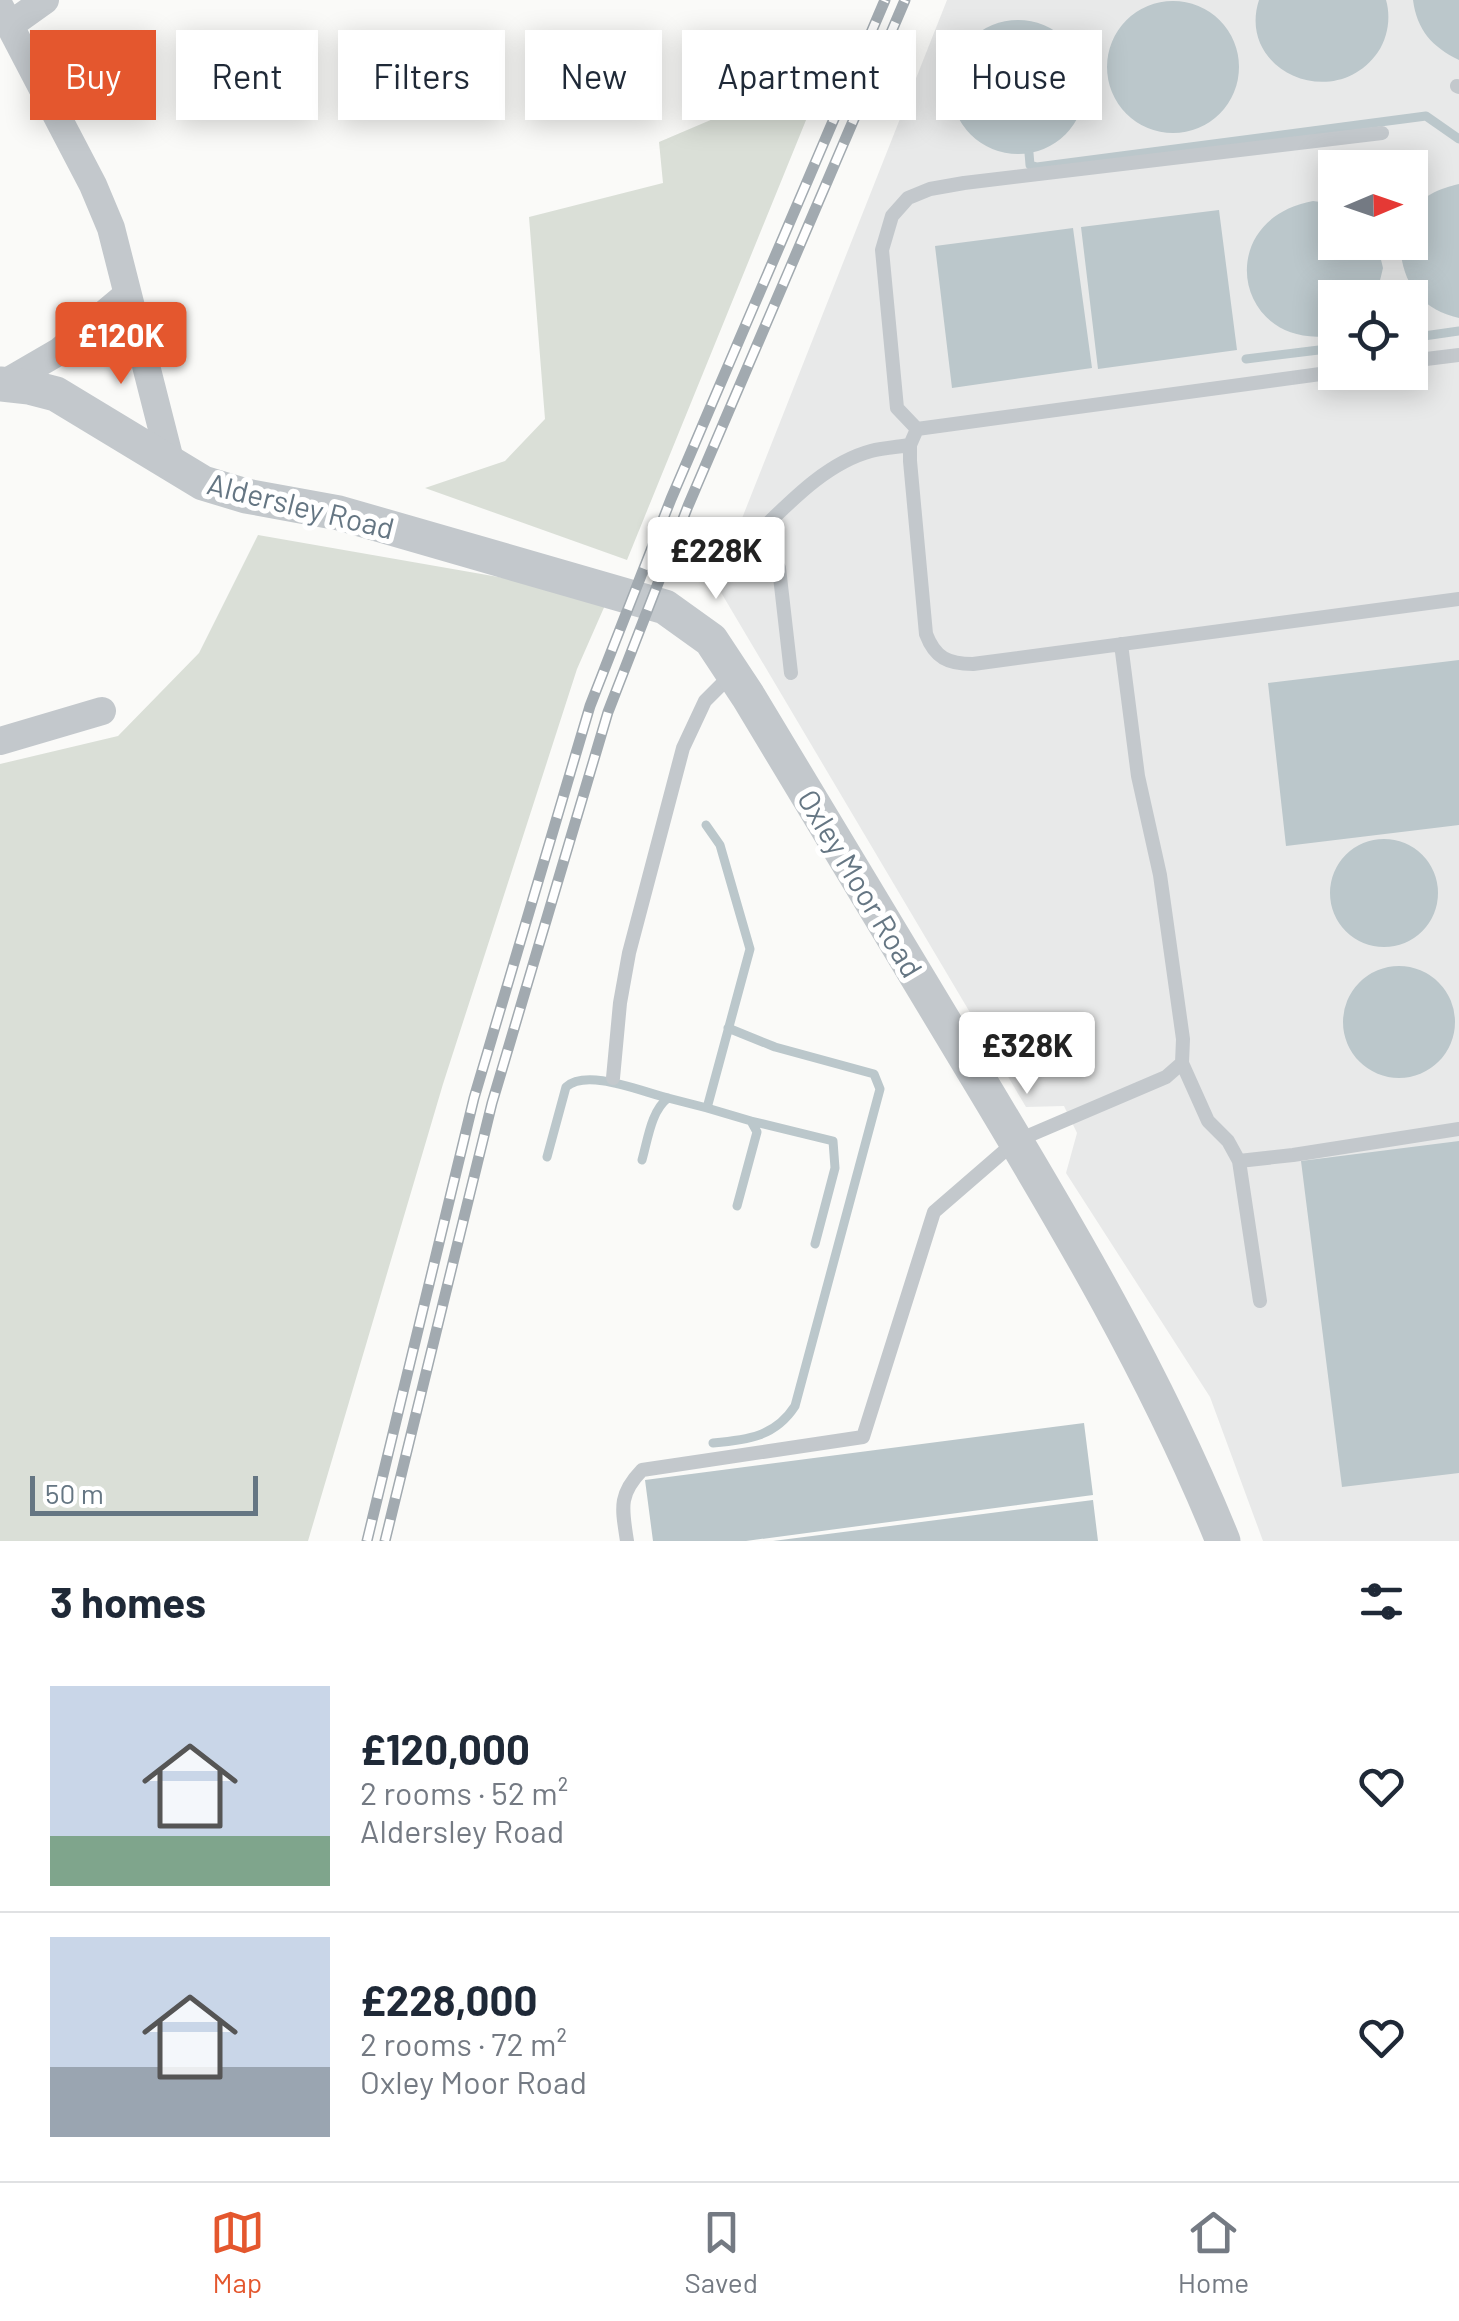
<!DOCTYPE html>
<html lang="en">
<head>
<meta charset="utf-8">
<style>
	body { margin:0; font-family:Barlow,sans-serif; background:#f2f2f3; color:#1f2937; height:100vh; display:flex; flex-direction:column; font-size:38px; white-space:nowrap }
	* { box-sizing:border-box; margin:0 }
	p { font-size:32px; color:#747a83 }
	.icon { flex:none; width:55px; height:55px; fill:none; stroke:currentColor; stroke-width:2; stroke-linecap:round; stroke-linejoin:round }
	.map { position:relative; height:1541px; overflow:hidden }
	.side { display:flex; flex-direction:column; background:#fff; flex:1 }
	.side>* { flex:none }
	.banner { position:absolute; left:30px; top:30px; width:1400px; height:90px; display:flex; gap:20px }
	.needle { width:65px; rotate:88deg }
	.fabs { position:absolute; left:1318px; top:150px; display:grid; gap:20px }
	.fabs a { display:grid; place-items:center; width:110px; height:110px; border-radius:0px; background:#fff; box-shadow:0 5px 25px #0003; font-size:50px }
	.scale { position:absolute; left:30px; bottom:25px; width:228px; box-sizing:border-box; padding-left:10px; border:5px solid #657683; border-top:0; font-size:28px; line-height:35px; white-space:nowrap; color:#657683; -webkit-text-stroke:8px #fff; paint-order:stroke }
	.price { position:absolute; translate:-50% -85px; padding:0 22px; border-radius:10px; background:#fff; color:#222; font-size:32px; line-height:65px; filter:drop-shadow(0 2px 5px #0008) }
	.price::after { content:''; position:absolute; left:50%; top:60px; width:30px; height:22px; margin-left:-15px; background:inherit; clip-path:polygon(0 0,100% 0,50% 100%) }
	.price.active { background:#e4572e; color:#fff }
	ul { padding:0; list-style:none }
	li { display:flex; align-items:center; gap:30px; height:250px; padding:0 50px }
	li+li { border-top:2px solid #e0e1e3 }
	li span { display:grid; place-items:center; flex:none; width:280px; height:200px; border-radius:0px; color:#555 }
	li>.icon { margin-inline-start:auto }
	span .icon { width:120px; height:120px; fill:#fffc; stroke-width:1 }
	li b { font-size:42px }
	h2 { display:flex; justify-content:space-between; align-items:center; height:120px; padding:0 50px; font-size:42px }
	.pill { padding:0 35px; border-radius:0px; background:#fff; box-shadow:0 5px 25px #0003; font-size:35px; line-height:90px }
	.pill.active { background:#e4572e; color:#fff }
	.dock { display:flex; justify-content:space-around; align-items:center; height:140px; border-top:2px solid #e0e1e3; background:#fff; font-size:28px; color:#747a83 }
	.dock a { display:grid; justify-items:center; gap:5px }
	.dock .active { color:#e4572e }
	.map>svg:first-child { display:block }
</style>
</head>
<body>
<div class="map">
<svg width="1459" height="1541" viewBox="0 0 1459 1541">
	<rect width="100%" height="100%" fill="#fafaf8"/>
	<!-- built -->
	<path fill="#e8e9e9" fill-rule="evenodd" d="M947,0H1459V1541H1263L1210,1397L1066,1173L1077,1133L1064,1106L1026,1107L716,584ZM1335,168H1410V242H1335ZM1335,298H1410V372H1335Z"/>
	<!-- green -->
	<path fill="#dadfd7" d="M826,71L627,560L425,488L505,461L545,419L529,217L663,183L659,142Z
		M258,535L533,583L606,603L577,669L443,1084L308,1541H0V764L118,736L199,653Z"/>
	<!-- water -->
	<path fill="#bbc7cb" d="M1259,0H1386C1391,17 1388,37 1378,52C1335,114 1236,71 1259,0Z
		M1413,0H1459V60C1432,47 1417,30 1413,0Z
		M1107 67a66 66 0 1 1 132 0a66 66 0 1 1-132 0Z
		M951 87a67 67 0 1 1 134 0a67 67 0 1 1-134 0Z
		M1459,184V318C1420,309 1402,283 1400,244L1410,242C1410,235 1408,223 1410,216C1416,197 1442,188 1459,184Z
		M1313,201L1335,204V242L1377,243L1383,268L1376,297L1335,298V335C1235,353 1210,220 1313,201Z
		M1219,210L1237,350L1098,369L1081,227Z
		M1073,228L1092,368L952,388L935,246Z
		M1459,660V825L1286,846L1268,683Z
		M1330 893a54 54 0 1 1 108 0a54 54 0 1 1-108 0Z
		M1343 1022a56 56 0 1 1 112 0a56 56 0 1 1-112 0Z
		M1459,1141V1473L1342,1487L1301,1161Z
		M1084,1423L1093,1495L746,1541H653L645,1480Z
		M1093,1500L1098,1541H773Z"/>
	<g fill="none" stroke-linecap="round" stroke-linejoin="round">
		<!-- stream -->
		<path stroke="#bbc7cb" stroke-width="9" d="M1029,153L1030,165L1037,167L1426,116L1459,139
			M1410,338L1459,331
			M1246,359L1335,348
			M706,825L720,845L750,949L707,1108L751,1121L757,1132L737,1206
			M751,1121L833,1141L835,1168L815,1244
			M547,1157L566,1087C587,1068 642,1092 668,1098
			M642,1160C648,1139 651,1111 668,1098L707,1108
			M713,1443C747,1440 775,1437 795,1406L880,1089L874,1074L775,1047L728,1028"/>
		<!-- service -->
		<path stroke="#c3c8cc" stroke-width="14" d="M1457,86L1459,87
			M1410,361L1459,355
			M1335,372L917,429L910,445V461L926,634C935,658 948,664 973,664L1459,599
			M917,429L897,408L882,250L892,216L908,198L930,189L964,183L1382,133
			M791,673L779,568L757,534C789,503 826,463 871,451C883,448 897,447 910,445
			M1182,1063L1208,1121L1228,1141L1239,1161L1260,1301
			M613,1078L620,1003L629,953L683,748L705,701L733,673
			M1239,1161L1293,1155L1459,1129
			M627,1541C622,1508 618,1495 642,1470L863,1437L934,1212L1016,1141L1166,1077L1182,1063L1183,1039L1160,875L1138,776L1121,644"/>
		<!-- minor -->
		<path stroke="#c3c8cc" stroke-width="28" d="M0,7L93,185L111,228L171,464
			M10,25L45,0
			M5,383L60,351L127,295
			M0,741L102,711"/>
		<!-- tertiary -->
		<path stroke="#c3c8cc" stroke-width="35" d="M0,384L29,387L56,394L203,483L246,496L339,513L665,607L711,640L748,696C824,821 899,947 975,1073C1066,1224 1157,1377 1223,1541"/>
		<defs>
			<path id="rail" d="M367,1541L474,1098L590,706L671,499L885,0
				M385,1541L492,1103L608,712L688,506L905,0"/>
		</defs>
		<!-- rail casing -->
		<use href="#rail" stroke="#a2aab0" stroke-width="11"/>
		<!-- rail -->
		<use href="#rail" stroke="#fff" stroke-width="8" stroke-dasharray="22" stroke-linecap="butt"/>
	</g>
	<g text-anchor="middle" dominant-baseline="central" stroke-width="10" stroke-linejoin="round" paint-order="stroke">
		<!-- street labels -->
		<g font-size="30" fill="#657683" stroke="#fff">
			<text transform="translate(301 505) rotate(14)">Aldersley Road</text>
			<text transform="translate(861 883) rotate(59)">Oxley Moor Road</text>
		</g>
	</g>
</svg>
<div class="fabs">
<a><svg class="needle" viewBox="-14 -14 28 28"><path d="M0-13l5 13h-10z" fill="#e53935"/><path d="M0 13l5-13h-10z" fill="#747a83"/></svg></a>
<a><svg class="icon" aria-label="locate" viewBox="0 0 24 24"><circle cx="12" cy="12" r="6"/><path d="M12 2v4M12 18v4M2 12h4M18 12h4"/></svg></a>
</div>
<div class="scale">50 m</div>
<b class="price active" style="left:121px;top:387px">£120K</b>
<b class="price" style="left:716px;top:602px">£228K</b>
<b class="price" style="left:1027px;top:1097px">£328K</b>
<div class="banner">
<a class="pill active">Buy</a>
<a class="pill">Rent</a>
<a class="pill">Filters</a>
<a class="pill">New</a>
<a class="pill">Apartment</a>
<a class="pill">House</a>
</div>
</div>
<section class="side">
<h2>3 homes<svg class="icon" aria-label="filters" viewBox="0 0 24 24"><path d="M4 7h16M4 17h16"/><circle cx="9" cy="7" r="2"/><circle cx="15" cy="17" r="2"/></svg></h2>
<ul>
<li><span style="background:linear-gradient(#c9d6e8 75%,#7fa58c 0)"><svg class="icon" aria-label="home" viewBox="0 0 24 24"><path d="M3 11l9-7 9 7M6 9v11h12V9"/></svg></span><div><b>£120,000</b><p>2 rooms · 52 m²</p><p>Aldersley Road</p></div><svg class="icon" aria-label="heart" viewBox="0 0 24 24"><path d="M12 20l-8-8c-3-5 5-10 8-4 3-6 11-1 8 4z"/></svg></li>
<li><span style="background:linear-gradient(#c9d6e8 65%,#9aa5b1 0)"><svg class="icon" aria-label="home" viewBox="0 0 24 24"><path d="M3 11l9-7 9 7M6 9v11h12V9"/></svg></span><div><b>£228,000</b><p>2 rooms · 72 m²</p><p>Oxley Moor Road</p></div><svg class="icon" aria-label="heart" viewBox="0 0 24 24"><path d="M12 20l-8-8c-3-5 5-10 8-4 3-6 11-1 8 4z"/></svg></li>
</ul>
</section>
<nav class="dock">
<a class="active"><svg class="icon" aria-label="map" viewBox="0 0 24 24"><path d="M3 6l6-2 6 2 6-2v14l-6 2-6-2-6 2zM9 4v14M15 6v14"/></svg>Map</a>
<a><svg class="icon" aria-label="saved" viewBox="0 0 24 24"><path d="M7 4h10v16l-5-4-5 4z"/></svg>Saved</a>
<a><svg class="icon" aria-label="home" viewBox="0 0 24 24"><path d="M3 11l9-7 9 7M6 9v11h12V9"/></svg>Home</a>
</nav>
</body>
</html>
